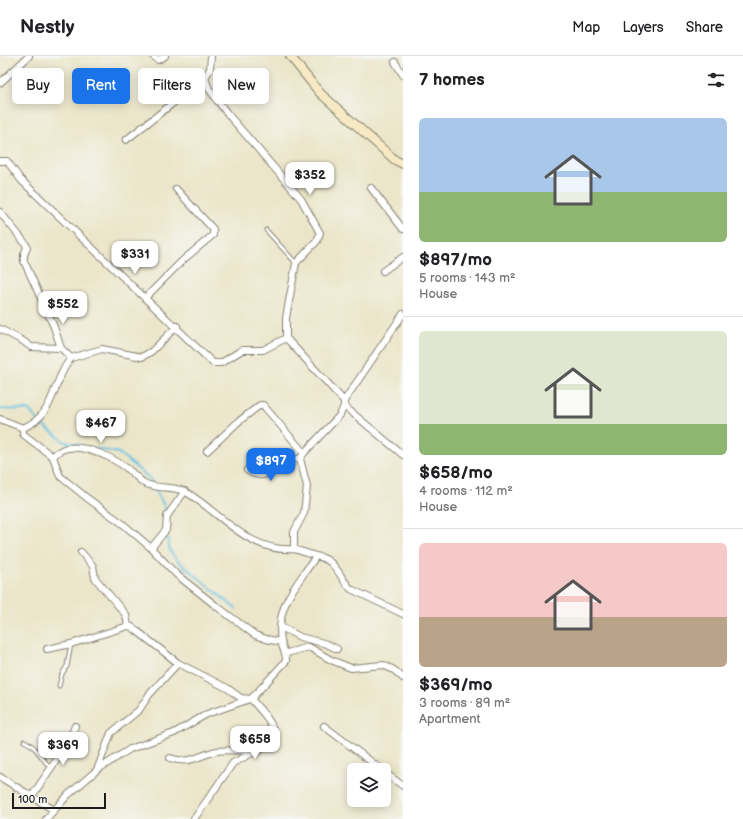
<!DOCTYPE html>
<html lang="en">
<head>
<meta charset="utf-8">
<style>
	body { margin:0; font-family:"Balsamiq Sans",sans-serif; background:#f6f6f6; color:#202124; height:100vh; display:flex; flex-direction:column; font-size:15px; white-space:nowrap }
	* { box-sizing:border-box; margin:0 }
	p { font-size:13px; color:#757577 }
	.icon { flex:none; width:22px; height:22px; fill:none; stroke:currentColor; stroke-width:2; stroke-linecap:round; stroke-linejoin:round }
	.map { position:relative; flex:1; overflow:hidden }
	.sheet { display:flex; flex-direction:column; background:#fff; width:340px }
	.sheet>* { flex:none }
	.guide { position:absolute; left:12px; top:12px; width:331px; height:36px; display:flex; gap:8px }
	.tools { position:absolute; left:347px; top:707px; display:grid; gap:8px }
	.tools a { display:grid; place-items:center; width:44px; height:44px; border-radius:6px; background:#fff; box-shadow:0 2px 10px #0003; font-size:20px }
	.scale { position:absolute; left:12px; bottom:10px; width:94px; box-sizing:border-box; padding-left:4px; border:2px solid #1c1c1c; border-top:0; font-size:11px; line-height:14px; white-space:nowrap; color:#1c1c1c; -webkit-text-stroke:3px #f6f6f2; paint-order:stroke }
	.price { position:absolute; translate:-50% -34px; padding:0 9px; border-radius:8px; background:#fff; color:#222; font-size:13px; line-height:26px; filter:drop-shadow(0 1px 2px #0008) }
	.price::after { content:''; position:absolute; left:50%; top:24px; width:12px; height:9px; margin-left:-6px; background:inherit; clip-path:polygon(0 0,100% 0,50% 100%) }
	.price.selected { background:#1a73e8; color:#fff }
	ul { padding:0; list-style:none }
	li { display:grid; align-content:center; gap:8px; height:212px; padding:0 16px }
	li+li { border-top:1px solid #e0e0e0 }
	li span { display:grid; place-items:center; height:124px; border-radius:6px; color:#555 }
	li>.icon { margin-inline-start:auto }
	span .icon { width:72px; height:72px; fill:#fffc; stroke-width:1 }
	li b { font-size:17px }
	h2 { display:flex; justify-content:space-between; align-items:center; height:48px; padding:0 16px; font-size:17px }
	.pill { padding:0 14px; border-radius:6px; background:#fff; box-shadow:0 2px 10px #0003; font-size:14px; line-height:36px }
	.pill.selected { background:#1a73e8; color:#fff }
	header { display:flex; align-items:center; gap:24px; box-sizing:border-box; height:56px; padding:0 20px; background:#fff; border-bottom:1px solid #e0e0e0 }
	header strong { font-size:19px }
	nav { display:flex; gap:22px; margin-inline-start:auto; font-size:14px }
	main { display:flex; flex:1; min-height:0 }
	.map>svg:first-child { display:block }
</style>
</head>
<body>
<header>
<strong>Nestly</strong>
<nav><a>Map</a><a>Layers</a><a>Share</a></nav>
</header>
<main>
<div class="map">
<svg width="403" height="763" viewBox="0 0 403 763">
	<rect width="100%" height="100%" fill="#f6f6f2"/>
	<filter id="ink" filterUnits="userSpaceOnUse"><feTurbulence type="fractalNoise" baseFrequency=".025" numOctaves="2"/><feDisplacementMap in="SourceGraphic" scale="8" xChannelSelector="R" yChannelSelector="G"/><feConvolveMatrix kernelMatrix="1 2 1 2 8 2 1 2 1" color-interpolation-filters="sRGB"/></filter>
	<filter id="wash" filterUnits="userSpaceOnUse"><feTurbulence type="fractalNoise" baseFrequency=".012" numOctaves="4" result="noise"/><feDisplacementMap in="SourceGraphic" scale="16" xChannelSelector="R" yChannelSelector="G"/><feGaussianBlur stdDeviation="0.9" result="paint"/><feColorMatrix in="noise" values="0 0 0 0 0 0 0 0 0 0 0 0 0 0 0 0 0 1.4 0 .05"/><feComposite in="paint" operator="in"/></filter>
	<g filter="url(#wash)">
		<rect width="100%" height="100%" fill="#ebe6c9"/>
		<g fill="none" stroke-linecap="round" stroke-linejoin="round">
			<!-- stream -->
			<path stroke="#66c1e4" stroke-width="2" d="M0,353L29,354L39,366L65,386L80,389
				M92,392L119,397L149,422L153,428
				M155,432L166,454V457
				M166,477L170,495L177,504L236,553"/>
		</g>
	</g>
	<g filter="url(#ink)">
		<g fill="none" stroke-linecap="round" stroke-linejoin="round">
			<defs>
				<path id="service" d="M266,174L296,207
					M59,630L62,618L67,610L71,588
					M24,685C37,690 41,703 51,712"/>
				<path id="minor" d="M153,0L158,4L165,0
					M395,6L403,19
					M205,22L209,33L226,56L301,143L320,177L317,185L296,207L286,262V282L344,345V350L403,399
					M0,27L29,0
					M126,84L205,22L210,13L211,0
					M0,105H7L21,124L213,307H221L242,294H263L286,282
					M371,132L403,173
					M0,156L25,187L27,191L24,199V205L54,271L61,292L71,302L102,293L142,301L152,295L177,270
					M383,215L403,201
					M146,241L183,204L213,179V173L176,133
					M0,273L23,285L31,291L61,292
					M344,345L403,258
					M0,363L23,372C57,358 51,326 71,302
					M23,372V378L53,401L60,420L87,442L123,468L151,492L177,519L215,549L255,579L266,583L281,586
					M207,395L238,366L260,349H263L304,397
					M53,401C69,379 112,401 128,413C134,418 138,423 144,427C157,434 173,429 186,436C221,457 249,497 294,493
					M247,414C270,431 280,399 300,403
					M151,492L166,474L167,460L185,435
					M81,496L93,510L95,522L126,559L128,570
					M316,500C337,504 338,520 351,533L403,558
					M281,571L300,581L327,588L337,593
					M47,593L71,588L128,570L132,571L178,607L227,632L241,642L251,643L286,605C287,597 282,593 281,585C275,549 298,528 316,500L294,493V476L304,457L307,430L300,403L304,397L340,359L344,350
					M287,597L309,591L331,604L351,612L383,609L394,614L403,622
					M324,670L382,714
					M170,702C191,709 198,699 217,695C229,693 246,696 257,695C261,694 264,691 268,689C285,676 260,654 251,643
					M97,714L130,693L174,677L207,658L247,644
					M384,716L403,730
					M0,721L54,754
					M32,740L68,687L75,670
					M46,763L68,739L97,714L111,677L139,654L149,639L178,607
					M194,763L233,707L256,695"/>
				<path id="secondary" d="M290,0L320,37L395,104L403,108"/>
			</defs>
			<!-- service casing -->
			<use href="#service" stroke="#848172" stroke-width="5"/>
			<!-- minor casing -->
			<use href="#minor" stroke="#848172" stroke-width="8"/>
			<!-- secondary casing -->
			<use href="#secondary" stroke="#848172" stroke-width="10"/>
			<!-- service -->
			<use href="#service" stroke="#fff" stroke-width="3"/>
			<!-- minor -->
			<use href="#minor" stroke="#fff" stroke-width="6"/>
			<!-- secondary -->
			<use href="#secondary" stroke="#f7e9c3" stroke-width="8"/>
		</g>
	</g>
</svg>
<div class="tools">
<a><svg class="icon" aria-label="layers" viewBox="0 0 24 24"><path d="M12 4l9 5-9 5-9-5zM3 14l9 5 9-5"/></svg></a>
</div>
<div class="scale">100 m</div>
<b class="price" style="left:310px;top:140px">$352</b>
<b class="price" style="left:135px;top:219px">$331</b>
<b class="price" style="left:63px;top:269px">$552</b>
<b class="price" style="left:101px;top:388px">$467</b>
<b class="price selected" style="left:271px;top:426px">$897</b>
<b class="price" style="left:255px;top:704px">$658</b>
<b class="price" style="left:63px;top:710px">$369</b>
<div class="guide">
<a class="pill">Buy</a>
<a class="pill selected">Rent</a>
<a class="pill">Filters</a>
<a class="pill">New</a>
</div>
</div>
<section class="sheet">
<h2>7 homes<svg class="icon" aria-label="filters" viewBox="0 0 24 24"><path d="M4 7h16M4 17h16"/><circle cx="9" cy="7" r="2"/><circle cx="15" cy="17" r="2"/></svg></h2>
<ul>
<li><span style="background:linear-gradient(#a9c7e8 60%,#8fb573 0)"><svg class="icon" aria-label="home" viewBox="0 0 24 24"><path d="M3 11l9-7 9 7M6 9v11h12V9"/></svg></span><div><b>$897/mo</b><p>5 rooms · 143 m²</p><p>House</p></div></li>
<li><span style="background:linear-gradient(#dfe7d0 75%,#8fb573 0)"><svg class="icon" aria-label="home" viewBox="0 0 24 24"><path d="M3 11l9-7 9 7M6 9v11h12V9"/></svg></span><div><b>$658/mo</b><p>4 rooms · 112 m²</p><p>House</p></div></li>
<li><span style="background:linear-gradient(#f6c9c9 60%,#b9a48a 0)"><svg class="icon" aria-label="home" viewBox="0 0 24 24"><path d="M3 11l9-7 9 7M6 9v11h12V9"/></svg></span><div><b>$369/mo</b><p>3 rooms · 89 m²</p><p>Apartment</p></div></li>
</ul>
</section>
</main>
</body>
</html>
